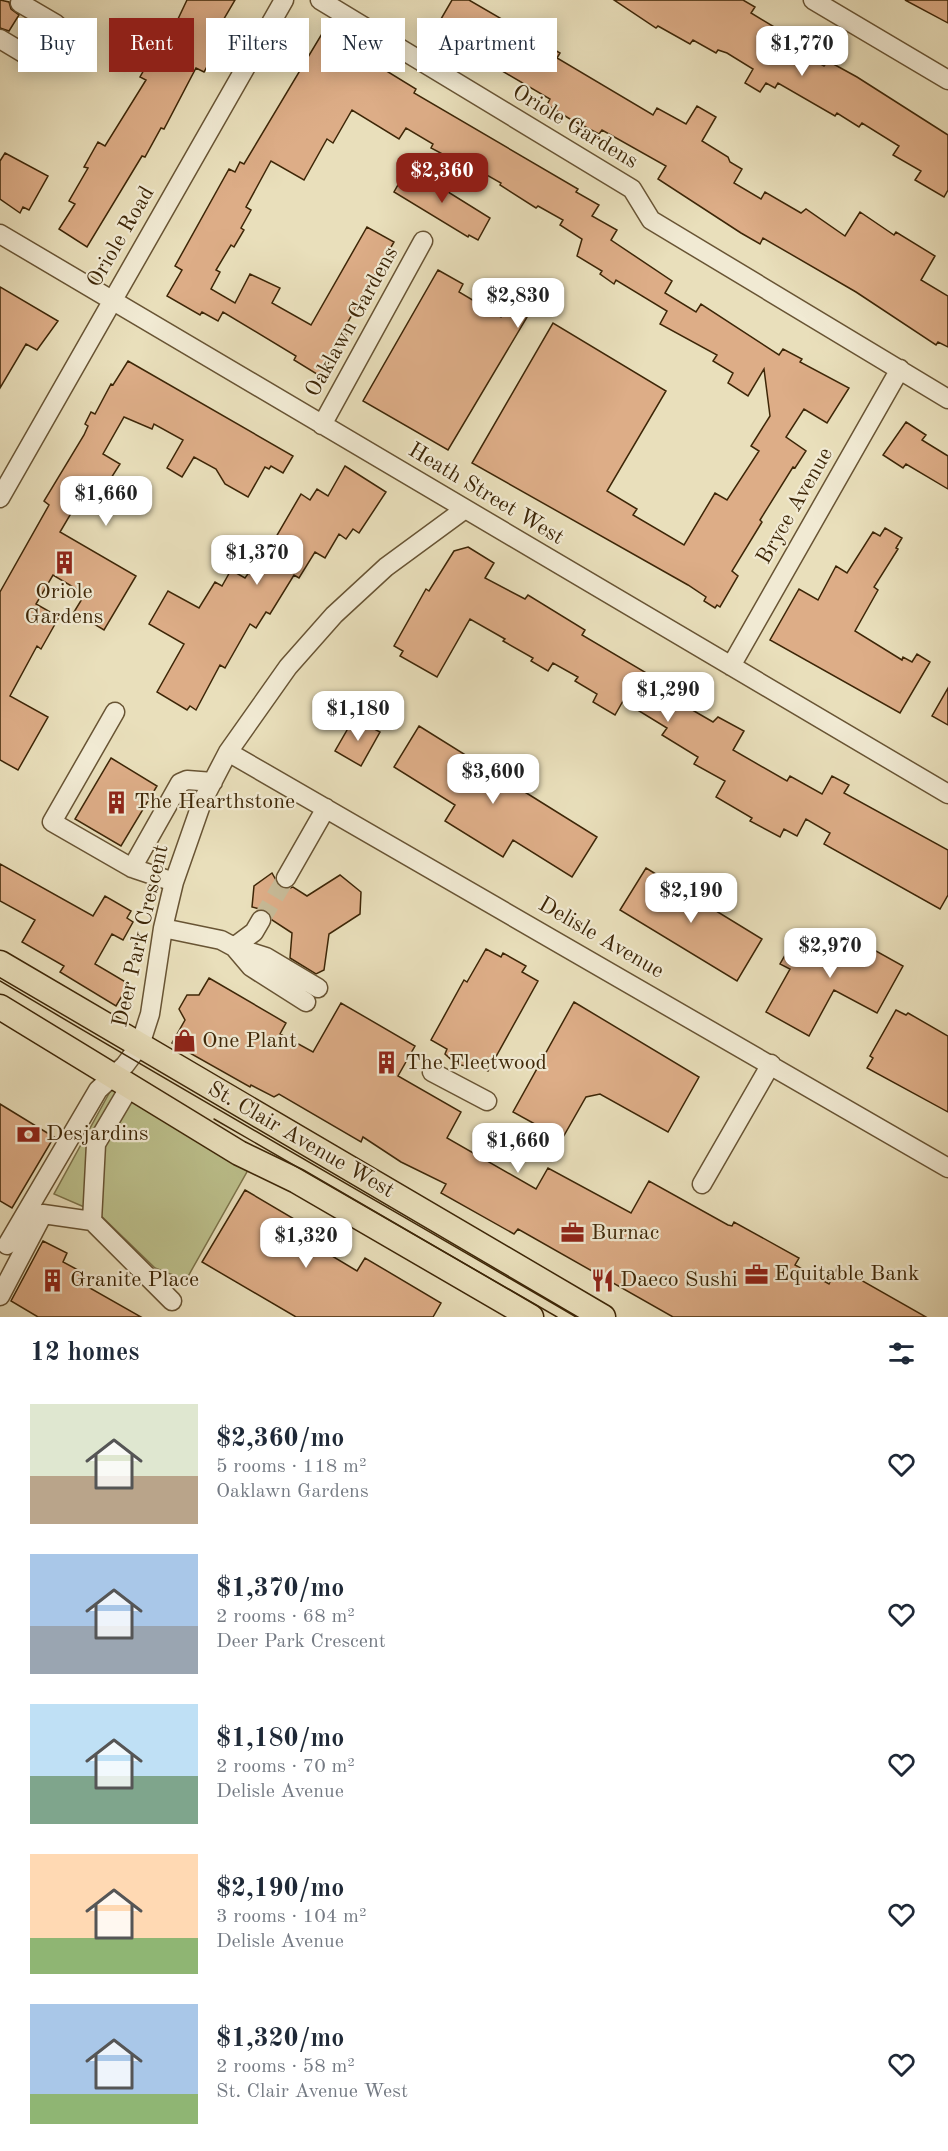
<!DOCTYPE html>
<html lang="en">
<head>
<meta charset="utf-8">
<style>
	body { margin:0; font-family:"Old Standard TT",serif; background:#f6f6f7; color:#1f2937; height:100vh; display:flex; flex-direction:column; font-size:22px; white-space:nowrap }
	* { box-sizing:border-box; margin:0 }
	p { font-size:20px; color:#747a83 }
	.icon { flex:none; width:33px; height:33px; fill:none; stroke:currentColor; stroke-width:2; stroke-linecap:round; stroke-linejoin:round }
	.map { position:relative; height:1317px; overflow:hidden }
	.drawer { display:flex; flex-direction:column; background:#fff; flex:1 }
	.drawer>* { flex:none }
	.hud { position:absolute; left:18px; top:18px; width:600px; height:54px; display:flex; gap:12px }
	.price { position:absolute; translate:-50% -51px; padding:0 14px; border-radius:12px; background:#fff; color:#222; font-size:20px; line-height:39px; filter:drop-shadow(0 2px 3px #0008) }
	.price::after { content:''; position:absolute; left:50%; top:36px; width:18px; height:14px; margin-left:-9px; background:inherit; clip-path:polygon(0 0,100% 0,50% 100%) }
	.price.current { background:#8f2418; color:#fff }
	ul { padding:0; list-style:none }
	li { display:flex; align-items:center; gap:18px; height:150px; padding:0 30px }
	li span { display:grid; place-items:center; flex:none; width:168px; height:120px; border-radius:0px; color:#555 }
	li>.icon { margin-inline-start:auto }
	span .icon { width:72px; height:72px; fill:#fffc; stroke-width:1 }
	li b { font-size:26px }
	h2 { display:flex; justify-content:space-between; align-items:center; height:72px; padding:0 30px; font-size:26px }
	.chip { padding:0 21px; border-radius:0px; background:#fff; box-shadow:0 3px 15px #0003; font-size:21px; line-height:54px }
	.chip.current { background:#8f2418; color:#fff }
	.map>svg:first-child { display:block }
</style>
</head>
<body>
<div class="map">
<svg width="948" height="1317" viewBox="0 0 948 1317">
	<rect width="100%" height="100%" fill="#e9dfbb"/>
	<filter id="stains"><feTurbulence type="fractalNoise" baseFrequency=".00333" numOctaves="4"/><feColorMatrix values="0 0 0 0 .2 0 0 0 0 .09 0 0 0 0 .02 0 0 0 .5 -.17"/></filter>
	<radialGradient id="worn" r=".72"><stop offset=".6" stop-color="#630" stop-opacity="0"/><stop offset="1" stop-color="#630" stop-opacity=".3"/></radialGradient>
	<!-- green -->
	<path fill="#bcc08c" stroke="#7c734a" stroke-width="1.5" d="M112,1088L248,1170L186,1280L155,1268L98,1213L54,1194Z"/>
	<!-- building -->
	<path fill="#ddad87" stroke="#3d2607" stroke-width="1.5" d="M0,0L9,2L11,9L19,15L9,31L0,28Z
		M187,0H235L208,46L216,50L204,72L196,68L164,129L161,128L145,157L142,156L87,247L59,229L75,204L69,201L88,168L84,167L98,142L105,146L146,80L140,77L149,61L154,64L159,59Z
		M452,0H469L560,53L557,58L653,115L657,108L686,124L697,106L716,117L702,141L728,157L730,162L742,169L734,183L761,199L765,192L801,213L806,209L845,236L860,212L894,235L896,232L935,256L921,280L948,296V347L938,342L936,345L856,292L763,238L760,244L741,233L658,179L666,166L602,130L599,134L570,119L547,105L550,99L434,31Z
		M614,0H743L755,7L751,13L776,28L772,35L824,66L828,61L857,77L948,135V190L944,197L915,180L921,171L893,155L899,146L862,123L859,127L837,113L835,116L778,83L775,88L766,83L760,92L745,83L753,69L727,53L718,50L716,53L693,40L690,44L658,26L656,28Z
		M905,0H948V23Z
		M323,32L416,89L414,93L578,189L576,192L599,205L592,216L617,230L611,240L672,281L665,293L696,312L701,304L779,355L783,349L802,359L800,362L849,388L827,423L804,409L786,437L806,451L795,468L793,467L760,520L762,522L732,571L738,576L720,607L717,605L715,608L704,601L706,597L688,585L472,463L553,323L666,391L607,491L637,509L633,515L684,545L715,493L727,500L759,451L751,446L770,416L764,369L748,396L728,383L733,373L713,361L717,355L660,324L667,311L616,280L614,284L600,274L602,271L577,256L582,239L560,225L563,220L538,206L536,208L500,185L501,183L464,162L463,165L431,148L433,144L406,128L399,139L352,110L333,143L327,139L304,180L271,161L246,207L251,210L241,228L244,230L234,247L231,245L216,270L220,272L211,289L235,303L250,274L280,288L272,303L311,325L367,227L394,242L342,332L346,335L320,376L294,360L296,356L223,312L218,321L202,312L200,315L167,296L182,270L175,266L229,169L235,172L240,162L244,164Z
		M5,153L48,176L29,210L23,207L20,213L0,199V161Z
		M408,167L490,218L478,240L469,235L468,237L394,192Z
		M438,270L463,284L459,292L501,317L520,285L539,297L448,450L363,401Z
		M0,287L58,321L37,350L26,344L0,388Z
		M128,361L293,456L283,473L271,466L269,469L265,467L248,497L225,484L216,469L194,457L182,477L167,468L183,440L154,424L152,429L124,417L103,454L120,464L108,483L100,478L92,492L86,488L60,532L136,576L104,630L74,612L85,594L53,575L36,604L59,617L41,649L37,646L10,696L48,717L18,770L0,760V592L49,505L44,501L84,435L88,426L85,424L91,412L95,414L111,384L113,385Z
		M906,422L926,435L922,440L948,456V489L906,464L903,468L883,455Z
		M345,466L386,492L359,533L353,529L346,539L339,534L325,558L315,552L299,578L294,575L270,614L266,612L256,628L250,624L225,668L220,665L196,710L190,706L187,710L157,692L184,644L149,624L168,591L199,608L215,582L222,586L231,570L245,578L262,554L265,556L301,494L310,500L317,489L328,496Z
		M885,528L902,538L896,548L898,549L874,587L878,590L855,631L902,660L903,657L912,662L917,654L930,662L900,713L770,640L799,589L818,600L836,566L847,573L873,532L880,536Z
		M468,547L494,563L485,578L525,599L528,595L585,630L582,635L660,681L667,688L663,693L713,722L718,717L744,731L733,750L787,781L790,776L822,794L832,776L849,785L844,793L948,850V895L940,909L824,844L830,833L806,819L797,836L784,829L780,837L750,821L752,818L716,797L725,781L694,764L698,757L662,735L667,728L623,701L615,715L593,702L597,694L575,681L578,677L553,663L548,671L531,661L533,658L503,641L505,639L470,619L437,677L400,656L403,651L394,646L426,589L429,591L454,551Z
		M948,688V725L932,716Z
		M354,718L380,732L361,766L335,751Z
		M419,726L597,837L572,877L513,840L503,857L445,821L455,805L394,767Z
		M111,758L157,786L121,846L75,819Z
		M0,864L93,916L105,896L131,911L127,918L133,922L123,940L112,934L95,964L129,984L116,1006L60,972L64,966L22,942L35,920L0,901Z
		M646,868L762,939L737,981L620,910Z
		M272,873L280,887L287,889L293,887L307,896L340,875L361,892L360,914L329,934L324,970L316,974L290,958L292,933L272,920L267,911L252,907L254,886Z
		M816,929L846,946L851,937L903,966L877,1013L834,990L809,1036L766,1012L790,969L780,964L796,936L808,943Z
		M486,949L501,957L503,953L526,966L522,972L538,981L488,1071L473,1063L470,1067L456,1064L445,1054L447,1049L431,1040L464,980L467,982Z
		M209,978L286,1023L280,1034L313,1052L341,1003L415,1046L398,1076L461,1112L447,1138L536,1189L548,1168L631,1213L649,1181L728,1225L732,1226L734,1222L799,1258L795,1265L829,1284L838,1267L926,1317H673L518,1229L514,1234L441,1193L446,1184L401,1162L363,1137L361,1142L279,1094L274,1097L251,1085L250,1087L172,1043L185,1020L179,1009L187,995H199Z
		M574,1002L699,1077L668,1132L600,1094L586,1097L562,1139L513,1112Z
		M896,1010L906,1015L908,1013L948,1036V1112L867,1068L873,1058L870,1056Z
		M0,1104L54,1137L12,1208L0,1201Z
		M245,1190L323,1236L317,1247L357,1271L365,1258L441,1303L433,1317H296L202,1262Z
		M43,1241L67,1253L63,1262L80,1271L79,1273L84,1277L81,1283L141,1317H38L11,1301Z"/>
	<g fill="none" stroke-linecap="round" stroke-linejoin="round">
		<!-- minor-tunnel -->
		<path stroke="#c7ba97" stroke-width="18" stroke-dasharray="18 9" stroke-linecap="butt" d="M261,920L286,878"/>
		<defs>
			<path id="minor" d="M320,0L632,189L651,220L948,399
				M813,0L948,80
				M0,39L35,60L56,24L20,3
				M0,234L948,794
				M322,425L423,241
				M0,498L284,0
				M731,666L900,369
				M115,712L52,822L132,868L174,882
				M228,752L948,1168
				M132,868L180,783L187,780L213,782
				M286,878L326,808
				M261,920L254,932L234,947L266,957L318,988
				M163,928L221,940L234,947L251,967L306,1002
				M432,1072L487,1101
				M702,1184L771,1064
				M92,1221L96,1144L129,1088
				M7,1245L98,1090L125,1065L140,1045L150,1014L163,928L174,882L202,802L228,752L288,667L334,615L386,567L465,509
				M0,1296L43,1214L92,1221L172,1301"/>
			<path id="major" d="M0,963L603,1317
				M0,1007L239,1153L297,1181L531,1317"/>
		</defs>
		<!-- minor casing -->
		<use href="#minor" stroke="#685434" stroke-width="21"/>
		<!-- major casing -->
		<use href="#major" stroke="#3d2607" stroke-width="27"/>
		<!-- minor -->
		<use href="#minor" stroke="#f1ead3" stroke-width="18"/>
		<!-- major -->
		<use href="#major" stroke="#e9dfbb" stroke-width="24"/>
		<!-- tram -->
		<path stroke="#3d2607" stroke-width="1.5" d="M0,981C191,1095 384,1205 576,1317
			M214,1119L557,1317"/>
	</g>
	<!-- icons -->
	<defs>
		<symbol id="building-bare" viewBox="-9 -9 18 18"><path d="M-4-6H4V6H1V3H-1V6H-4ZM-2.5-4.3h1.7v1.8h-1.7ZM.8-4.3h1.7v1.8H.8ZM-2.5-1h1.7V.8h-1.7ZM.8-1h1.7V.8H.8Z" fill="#8f2418" stroke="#f1ead3" stroke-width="2.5" paint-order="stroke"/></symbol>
		<symbol id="shop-bare" viewBox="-9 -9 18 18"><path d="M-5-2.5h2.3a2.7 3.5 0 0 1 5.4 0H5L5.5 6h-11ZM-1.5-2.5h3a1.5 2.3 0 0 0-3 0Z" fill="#8f2418" stroke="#f1ead3" stroke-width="2.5" paint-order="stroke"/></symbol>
		<symbol id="bank-bare" viewBox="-9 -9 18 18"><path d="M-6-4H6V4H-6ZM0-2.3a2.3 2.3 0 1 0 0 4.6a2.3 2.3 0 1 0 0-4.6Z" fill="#8f2418" stroke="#f1ead3" stroke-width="2.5" paint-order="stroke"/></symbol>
		<symbol id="office-bare" viewBox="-9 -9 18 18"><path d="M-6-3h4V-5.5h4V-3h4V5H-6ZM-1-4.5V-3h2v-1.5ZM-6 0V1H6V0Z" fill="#8f2418" stroke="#f1ead3" stroke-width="2.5" paint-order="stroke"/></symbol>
		<symbol id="restaurant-bare" viewBox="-9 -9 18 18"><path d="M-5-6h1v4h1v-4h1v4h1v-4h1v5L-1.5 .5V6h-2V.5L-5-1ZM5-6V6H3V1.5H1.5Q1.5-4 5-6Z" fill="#8f2418" stroke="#f1ead3" stroke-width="2.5" paint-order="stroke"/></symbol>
	</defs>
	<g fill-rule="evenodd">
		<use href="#building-bare" x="48" y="546" width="33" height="33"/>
		<use href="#building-bare" x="100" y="786" width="33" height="33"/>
		<use href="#shop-bare" x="168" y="1024" width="33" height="33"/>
		<use href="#building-bare" x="370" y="1046" width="33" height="33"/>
		<use href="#bank-bare" x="12" y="1118" width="33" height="33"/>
		<use href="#office-bare" x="556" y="1216" width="33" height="33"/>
		<use href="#office-bare" x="740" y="1258" width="33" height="33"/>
		<use href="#building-bare" x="36" y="1264" width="33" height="33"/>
		<use href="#restaurant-bare" x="586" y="1264" width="33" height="33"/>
	</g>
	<g text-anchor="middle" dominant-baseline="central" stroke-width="4.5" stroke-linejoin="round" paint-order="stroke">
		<!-- street labels -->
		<g font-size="22" fill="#3d2607" stroke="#f1ead3">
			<text transform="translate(575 127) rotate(31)">Oriole Gardens</text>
			<text transform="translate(121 237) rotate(-60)">Oriole Road</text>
			<text transform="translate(352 322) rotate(-61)">Oaklawn Gardens</text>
			<text transform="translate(486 494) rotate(31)">Heath Street West</text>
			<text transform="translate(795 506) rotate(-60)">Bryce Avenue</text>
			<text transform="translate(141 936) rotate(-77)">Deer Park Crescent</text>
			<text transform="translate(601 938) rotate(30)">Delisle Avenue</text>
			<text transform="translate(301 1140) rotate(30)">St. Clair Avenue West</text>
		</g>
		<!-- poi labels -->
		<g font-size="22" fill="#3d2607" stroke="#f1ead3" text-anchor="start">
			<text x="64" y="592" text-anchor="middle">Oriole<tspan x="64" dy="25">Gardens</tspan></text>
			<text x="134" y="802">The Hearthstone</text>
			<text x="202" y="1041">One Plant</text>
			<text x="405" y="1063">The Fleetwood</text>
			<text x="46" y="1134">Desjardins</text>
			<text x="591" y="1233">Burnac</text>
			<text x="774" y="1274">Equitable Bank</text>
			<text x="70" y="1280">Granite Place</text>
			<text x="620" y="1280">Daeco Sushi</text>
		</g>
	</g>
	<rect width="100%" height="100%" filter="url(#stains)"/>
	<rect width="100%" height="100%" fill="url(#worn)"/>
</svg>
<b class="price" style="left:802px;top:77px">$1,770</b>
<b class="price current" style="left:442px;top:204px">$2,360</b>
<b class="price" style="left:518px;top:329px">$2,830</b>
<b class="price" style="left:106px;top:527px">$1,660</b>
<b class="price" style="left:257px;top:586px">$1,370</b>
<b class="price" style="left:668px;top:723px">$1,290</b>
<b class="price" style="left:358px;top:742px">$1,180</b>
<b class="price" style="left:493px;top:805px">$3,600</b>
<b class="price" style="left:691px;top:924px">$2,190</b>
<b class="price" style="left:830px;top:979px">$2,970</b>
<b class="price" style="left:518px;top:1174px">$1,660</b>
<b class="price" style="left:306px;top:1269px">$1,320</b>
<div class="hud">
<a class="chip">Buy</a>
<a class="chip current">Rent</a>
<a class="chip">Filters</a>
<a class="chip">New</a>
<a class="chip">Apartment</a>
</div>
</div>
<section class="drawer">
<h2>12 homes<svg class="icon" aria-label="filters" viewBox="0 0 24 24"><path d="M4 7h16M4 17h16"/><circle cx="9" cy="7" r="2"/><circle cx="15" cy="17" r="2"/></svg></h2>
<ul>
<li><span style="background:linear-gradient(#dfe7d0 60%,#b9a48a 0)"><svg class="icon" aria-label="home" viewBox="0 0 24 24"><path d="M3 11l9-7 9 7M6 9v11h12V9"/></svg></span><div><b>$2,360/mo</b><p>5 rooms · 118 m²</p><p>Oaklawn Gardens</p></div><svg class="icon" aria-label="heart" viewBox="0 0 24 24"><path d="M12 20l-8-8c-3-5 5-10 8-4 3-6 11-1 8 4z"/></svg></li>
<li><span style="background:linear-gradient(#a9c7e8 60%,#9aa5b1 0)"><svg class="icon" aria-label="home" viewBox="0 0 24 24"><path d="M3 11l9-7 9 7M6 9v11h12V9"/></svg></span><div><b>$1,370/mo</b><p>2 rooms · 68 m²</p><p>Deer Park Crescent</p></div><svg class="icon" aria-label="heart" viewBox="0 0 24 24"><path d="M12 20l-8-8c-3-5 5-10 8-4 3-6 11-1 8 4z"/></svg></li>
<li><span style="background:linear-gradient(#bfe0f5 60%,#7fa58c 0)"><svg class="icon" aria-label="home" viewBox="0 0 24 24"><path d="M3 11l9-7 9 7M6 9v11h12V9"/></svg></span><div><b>$1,180/mo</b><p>2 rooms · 70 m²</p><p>Delisle Avenue</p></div><svg class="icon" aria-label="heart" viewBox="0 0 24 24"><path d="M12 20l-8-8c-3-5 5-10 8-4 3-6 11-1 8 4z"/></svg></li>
<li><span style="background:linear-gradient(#ffd9b3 70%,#8fb573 0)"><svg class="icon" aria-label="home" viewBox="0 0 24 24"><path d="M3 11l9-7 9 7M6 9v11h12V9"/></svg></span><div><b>$2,190/mo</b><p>3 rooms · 104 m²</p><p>Delisle Avenue</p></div><svg class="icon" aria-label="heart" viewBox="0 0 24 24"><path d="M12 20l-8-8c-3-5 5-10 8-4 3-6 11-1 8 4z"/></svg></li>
<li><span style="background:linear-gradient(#a9c7e8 75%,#8fb573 0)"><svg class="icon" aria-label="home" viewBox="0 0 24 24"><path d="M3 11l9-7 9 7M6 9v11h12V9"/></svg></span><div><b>$1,320/mo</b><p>2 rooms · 58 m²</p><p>St. Clair Avenue West</p></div><svg class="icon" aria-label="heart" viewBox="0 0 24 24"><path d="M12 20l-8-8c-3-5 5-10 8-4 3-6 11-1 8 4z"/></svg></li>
</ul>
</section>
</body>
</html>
